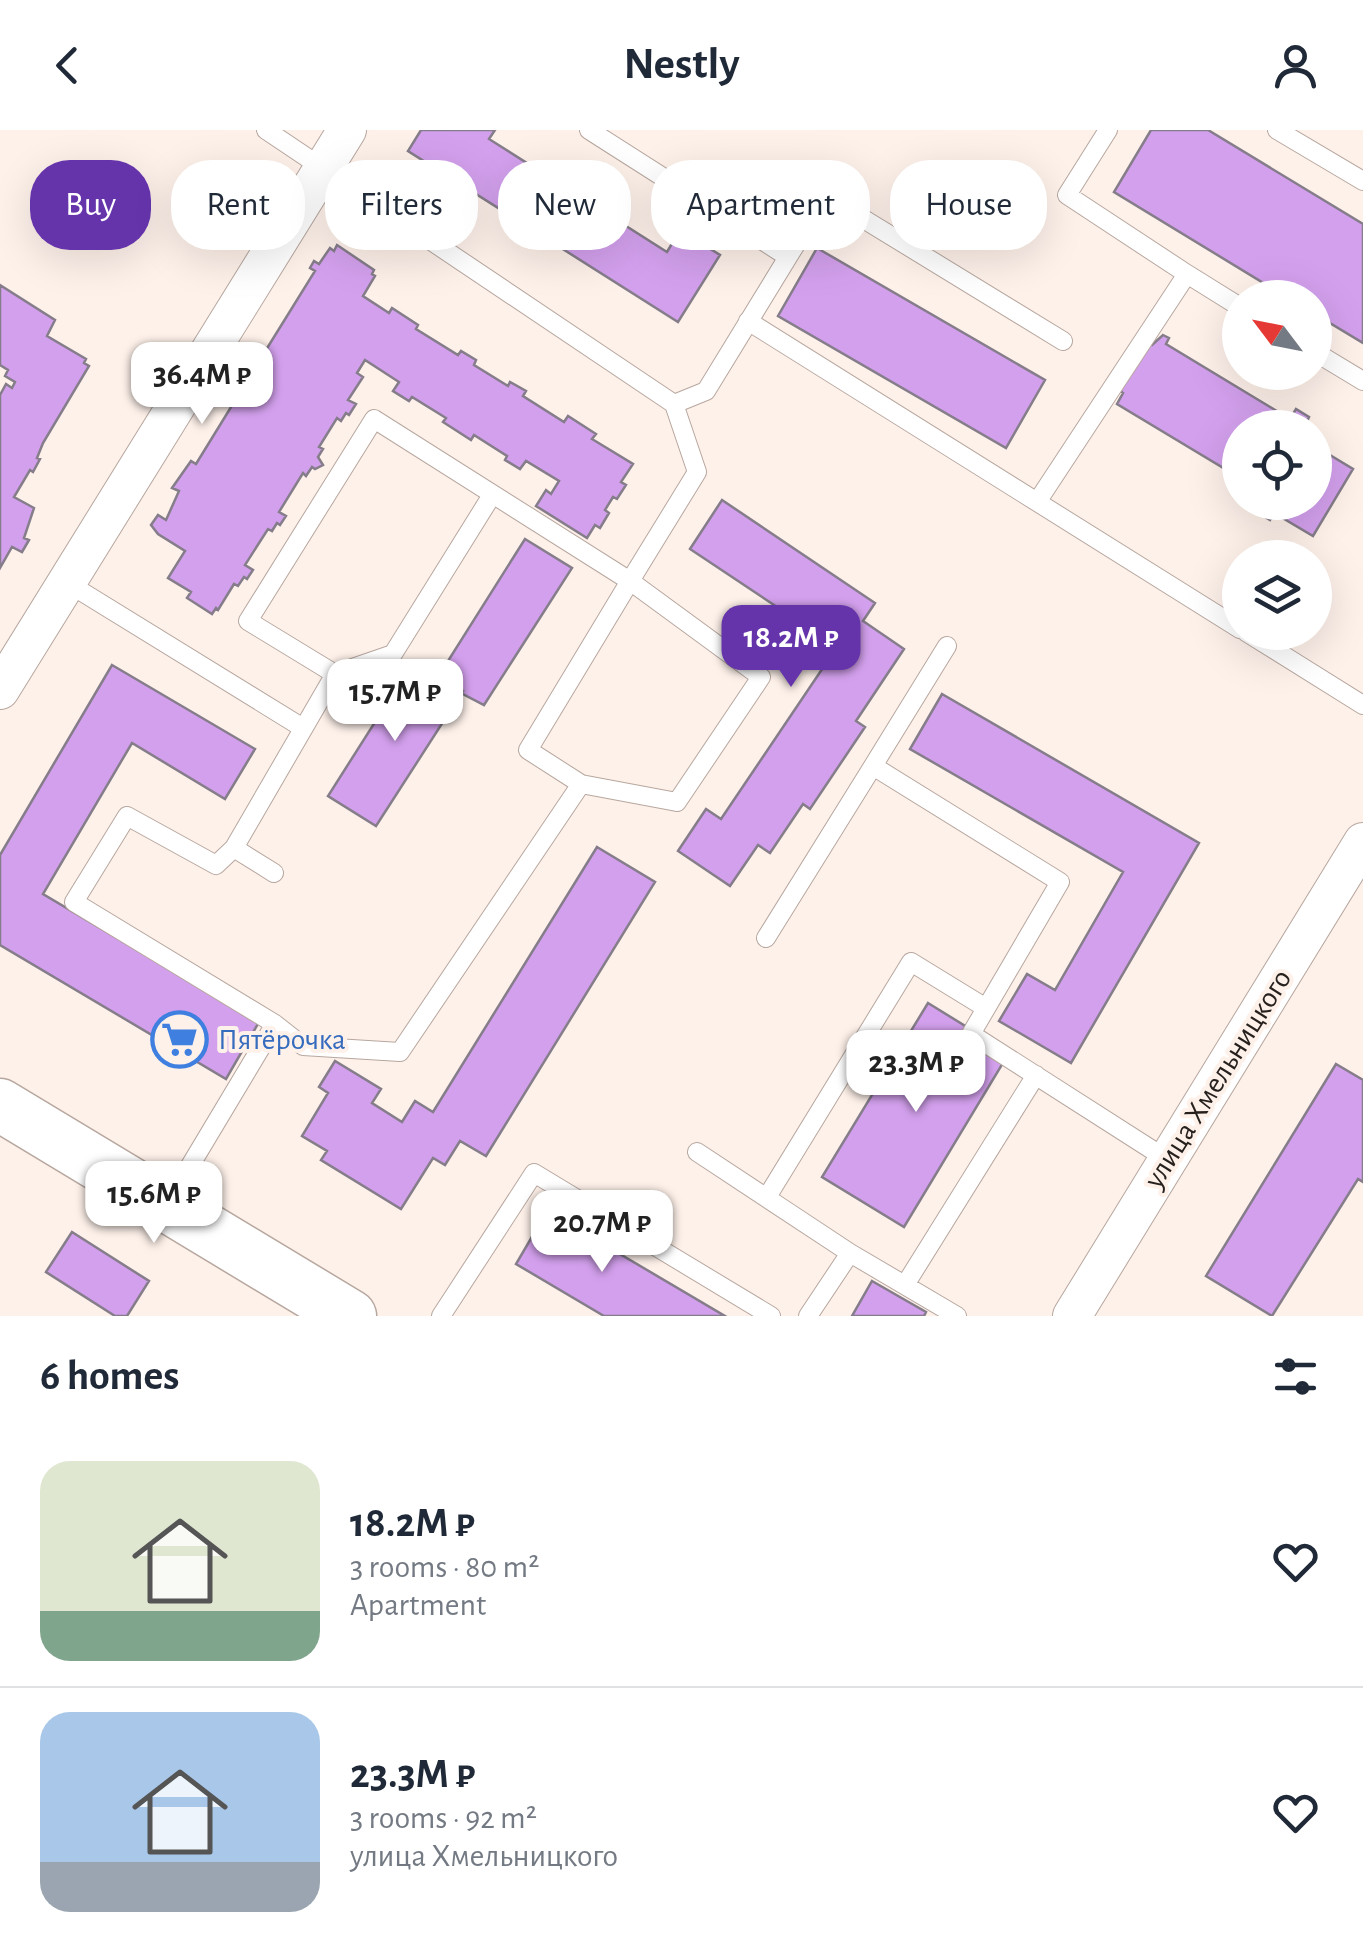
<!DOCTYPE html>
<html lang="en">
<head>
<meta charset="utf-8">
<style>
	body { margin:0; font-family:"Alegreya Sans",sans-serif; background:#f2f2f3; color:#1f2937; height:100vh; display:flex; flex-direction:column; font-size:38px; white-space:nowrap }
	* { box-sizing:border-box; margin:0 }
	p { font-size:32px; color:#747a83 }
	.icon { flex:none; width:55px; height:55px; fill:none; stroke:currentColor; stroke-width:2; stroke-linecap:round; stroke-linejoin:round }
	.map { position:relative; height:1186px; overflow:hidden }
	.details { display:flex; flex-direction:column; background:#fff; flex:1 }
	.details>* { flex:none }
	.banner { position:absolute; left:30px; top:30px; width:1305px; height:90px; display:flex; gap:20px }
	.needle { width:65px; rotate:302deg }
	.buttons { position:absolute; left:1222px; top:150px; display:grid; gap:20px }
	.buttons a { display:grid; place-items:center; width:110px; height:110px; border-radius:50%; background:#fff; box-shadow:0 10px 40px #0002; font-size:50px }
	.price { position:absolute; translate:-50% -85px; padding:0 22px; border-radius:20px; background:#fff; color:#222; font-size:32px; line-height:65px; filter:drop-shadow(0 2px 5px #0008) }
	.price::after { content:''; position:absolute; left:50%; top:60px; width:30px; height:22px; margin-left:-15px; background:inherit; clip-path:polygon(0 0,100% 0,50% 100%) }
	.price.current { background:#6534ab; color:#fff }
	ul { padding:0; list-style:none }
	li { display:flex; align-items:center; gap:30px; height:250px; padding:0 40px }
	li+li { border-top:2px solid #e0e1e3 }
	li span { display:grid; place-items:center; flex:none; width:280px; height:200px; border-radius:30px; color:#555 }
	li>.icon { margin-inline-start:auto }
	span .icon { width:120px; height:120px; fill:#fffc; stroke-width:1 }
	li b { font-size:42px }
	h2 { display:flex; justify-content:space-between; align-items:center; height:120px; padding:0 40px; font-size:42px }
	.tag { padding:0 35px; border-radius:40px; background:#fff; box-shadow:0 10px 40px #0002; font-size:35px; line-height:90px }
	.tag.current { background:#6534ab; color:#fff }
	header { display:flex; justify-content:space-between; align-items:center; height:130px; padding:0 40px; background:#fff; font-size:45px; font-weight:700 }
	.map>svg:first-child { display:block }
</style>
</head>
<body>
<header><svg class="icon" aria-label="back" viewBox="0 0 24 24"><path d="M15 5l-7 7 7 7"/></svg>Nestly<svg class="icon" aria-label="person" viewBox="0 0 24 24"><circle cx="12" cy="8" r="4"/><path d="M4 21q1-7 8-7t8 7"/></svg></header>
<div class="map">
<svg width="1363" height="1186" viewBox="0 0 1363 1186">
	<rect width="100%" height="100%" fill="#fef1ea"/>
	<!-- building -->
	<path fill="#d3a0ed" stroke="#857d8a" stroke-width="2.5" d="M421,0H495L489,9L667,122L680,100L720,125L678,192L408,21Z
		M1151,0H1208L1363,94V213L1315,184V168H1288L1114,62Z
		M337,115L374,140L372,144L375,146L363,166L389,183L392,178L418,195L416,199L458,225L461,221L476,230L474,235L508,256L510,252L526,261L523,266L564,292L568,286L596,304L592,309L633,334L621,352L626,355L617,369L613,367L605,380L609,383L600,398L595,395L587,408L536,376L546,360L551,364L559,351L526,331L520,339L505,330L507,326L474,305L471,310L443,292L446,288L412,267L409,271L393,261L399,252L365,230L357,243L363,247L348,270L356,274L349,285L346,283L341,291L337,288L319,317L323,319L318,327L323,335L315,339L312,337L306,346L303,343L279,382L286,386L280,395L277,393L272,401L268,399L245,435L253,440L247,449L244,447L238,456L234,454L218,480L216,478L212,484L187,468L191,462L168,448L185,421L158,404L151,395L158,385L166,390L179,361L172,358L191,331L196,334L244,256L241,247L252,234L256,236L315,141L310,138L314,131L319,134L330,118L334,121Z
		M817,118L1045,250L1006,318L778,186Z
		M0,155L55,190L47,206L86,229L84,233L89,236L43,313L37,328L40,329L33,342L30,340L14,367L34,378L24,408L29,410L22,422L12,417L0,438V265L6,254L12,258L15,252L5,246L8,240L0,235Z
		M1163,205L1169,208L1166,214L1290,289L1296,279L1309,287L1304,298H1240V348L1117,274L1123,263L1119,260L1147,213L1152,215Z
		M1315,316L1353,339L1313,406L1274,383L1270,390L1241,372H1315Z
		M722,370L875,473L863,491L904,519L856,591L865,597L810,679L803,674L770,723L758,715L730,756L678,721L706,679L721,689L837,517L690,419Z
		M525,409L572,438L484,575L436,550Z
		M412,534L463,561L376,696L328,666Z
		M112,535L255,619L225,669L132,613L43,764L259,892L226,949L0,815V725Z
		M942,564L1199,713L1071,933L999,891L1027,844L1055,860L1123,742L910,619Z
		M597,717L655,752L486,1026L460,1011L445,1035L433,1028L401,1079L321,1030L327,1021L302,1006L328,963L319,957L335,931L381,959L372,973L402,992L415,971L433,982Z
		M928,873L1009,923L904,1097L822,1047Z
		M1336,934L1363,950V1052L1358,1049L1272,1186L1206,1146Z
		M547,1081L725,1186H604L516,1134Z
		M72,1102L149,1151L127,1186H115L46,1142Z
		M872,1151L926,1182L924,1186H852Z"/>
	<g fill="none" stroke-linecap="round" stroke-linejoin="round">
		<defs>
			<path id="service" d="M589,0L788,127L706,261L674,274
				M1277,0L1363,51
				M788,127L826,66L1063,211
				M1187,144L1240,177
				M748,191L1240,499
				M1315,222L1363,251
				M1037,372L1187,144L1067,65L1108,0
				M66,452L303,598
				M1246,502L1363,575
				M947,516L873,636L1060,752L971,904L1168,1030
				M335,544L393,524L492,365
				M234,718L274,743
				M766,808L873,636
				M275,894L303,916L400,922L581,654L677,672L761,547L630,451L528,620L581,654
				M697,1022L850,1123
				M767,1067L911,832L986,878
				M169,1071L275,894L74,772L127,686L216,735L234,718L335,544L248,491L374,289L630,451L697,342L674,274L266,0
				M905,1155L1036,945
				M441,1186L534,1043L771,1186
				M808,1186L850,1123L957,1186"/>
			<path id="minor" d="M0,560L347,0
				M1072,1186L1363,712"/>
			<path id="secondary" d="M0,975L350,1186"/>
		</defs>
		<!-- service casing -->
		<use href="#service" stroke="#b7a79f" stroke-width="20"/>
		<!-- minor casing -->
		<use href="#minor" stroke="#b7a79f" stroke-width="40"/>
		<!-- secondary casing -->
		<use href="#secondary" stroke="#b7a79f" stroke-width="55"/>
		<!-- service -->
		<use href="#service" stroke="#fff" stroke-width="18"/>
		<!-- minor -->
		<use href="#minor" stroke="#fff" stroke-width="38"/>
		<!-- secondary -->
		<use href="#secondary" stroke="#fff" stroke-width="52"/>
	</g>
	<!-- icons -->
	<defs>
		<symbol id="supermarket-ring" viewBox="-11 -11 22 22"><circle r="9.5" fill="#fef1ea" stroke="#3f7fe0" stroke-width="1.5"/><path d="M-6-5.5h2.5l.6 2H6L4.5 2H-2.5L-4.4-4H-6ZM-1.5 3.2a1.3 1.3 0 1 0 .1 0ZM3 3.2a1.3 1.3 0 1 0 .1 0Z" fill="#3f7fe0"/></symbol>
	</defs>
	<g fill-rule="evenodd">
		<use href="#supermarket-ring" x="148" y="878" width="63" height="63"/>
	</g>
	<g text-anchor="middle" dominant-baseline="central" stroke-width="8" stroke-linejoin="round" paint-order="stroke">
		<!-- shop labels -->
		<g font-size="30" fill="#366cbe" stroke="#fef1ea" text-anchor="start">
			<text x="218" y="910">Пятёрочка</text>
		</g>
		<!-- street labels -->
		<g font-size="30" fill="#27211e" stroke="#fef1ea">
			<text transform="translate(1218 949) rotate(-58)">улица Хмельницкого</text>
		</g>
	</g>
</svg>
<div class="buttons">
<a><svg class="needle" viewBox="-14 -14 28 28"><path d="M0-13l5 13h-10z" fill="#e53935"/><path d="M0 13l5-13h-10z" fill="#747a83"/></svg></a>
<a><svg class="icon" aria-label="locate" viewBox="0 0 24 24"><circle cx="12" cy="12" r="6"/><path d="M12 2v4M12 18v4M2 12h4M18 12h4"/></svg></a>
<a><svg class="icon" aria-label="layers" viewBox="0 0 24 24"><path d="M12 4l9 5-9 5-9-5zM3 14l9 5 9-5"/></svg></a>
</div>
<b class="price" style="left:202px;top:297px">36.4M ₽</b>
<b class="price current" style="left:791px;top:560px">18.2M ₽</b>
<b class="price" style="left:395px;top:614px">15.7M ₽</b>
<b class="price" style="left:916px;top:985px">23.3M ₽</b>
<b class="price" style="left:154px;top:1116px">15.6M ₽</b>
<b class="price" style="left:602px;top:1145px">20.7M ₽</b>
<div class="banner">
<a class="tag current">Buy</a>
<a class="tag">Rent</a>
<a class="tag">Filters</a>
<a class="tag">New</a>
<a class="tag">Apartment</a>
<a class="tag">House</a>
</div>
</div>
<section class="details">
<h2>6 homes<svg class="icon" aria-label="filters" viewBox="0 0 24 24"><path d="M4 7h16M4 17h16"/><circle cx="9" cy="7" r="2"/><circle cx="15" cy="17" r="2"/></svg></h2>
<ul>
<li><span style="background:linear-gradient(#dfe7d0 75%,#7fa58c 0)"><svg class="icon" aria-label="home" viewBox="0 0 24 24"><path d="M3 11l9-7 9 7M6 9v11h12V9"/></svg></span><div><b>18.2M ₽</b><p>3 rooms · 80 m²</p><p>Apartment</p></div><svg class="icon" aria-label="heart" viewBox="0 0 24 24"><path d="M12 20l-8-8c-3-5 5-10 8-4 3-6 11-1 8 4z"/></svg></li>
<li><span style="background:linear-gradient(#a9c7e8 75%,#9aa5b1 0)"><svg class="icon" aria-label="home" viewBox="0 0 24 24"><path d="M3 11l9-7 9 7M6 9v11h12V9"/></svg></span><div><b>23.3M ₽</b><p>3 rooms · 92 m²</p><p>улица Хмельницкого</p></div><svg class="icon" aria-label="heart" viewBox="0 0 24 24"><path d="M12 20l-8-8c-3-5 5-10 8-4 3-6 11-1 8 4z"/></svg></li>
</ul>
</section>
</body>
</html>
